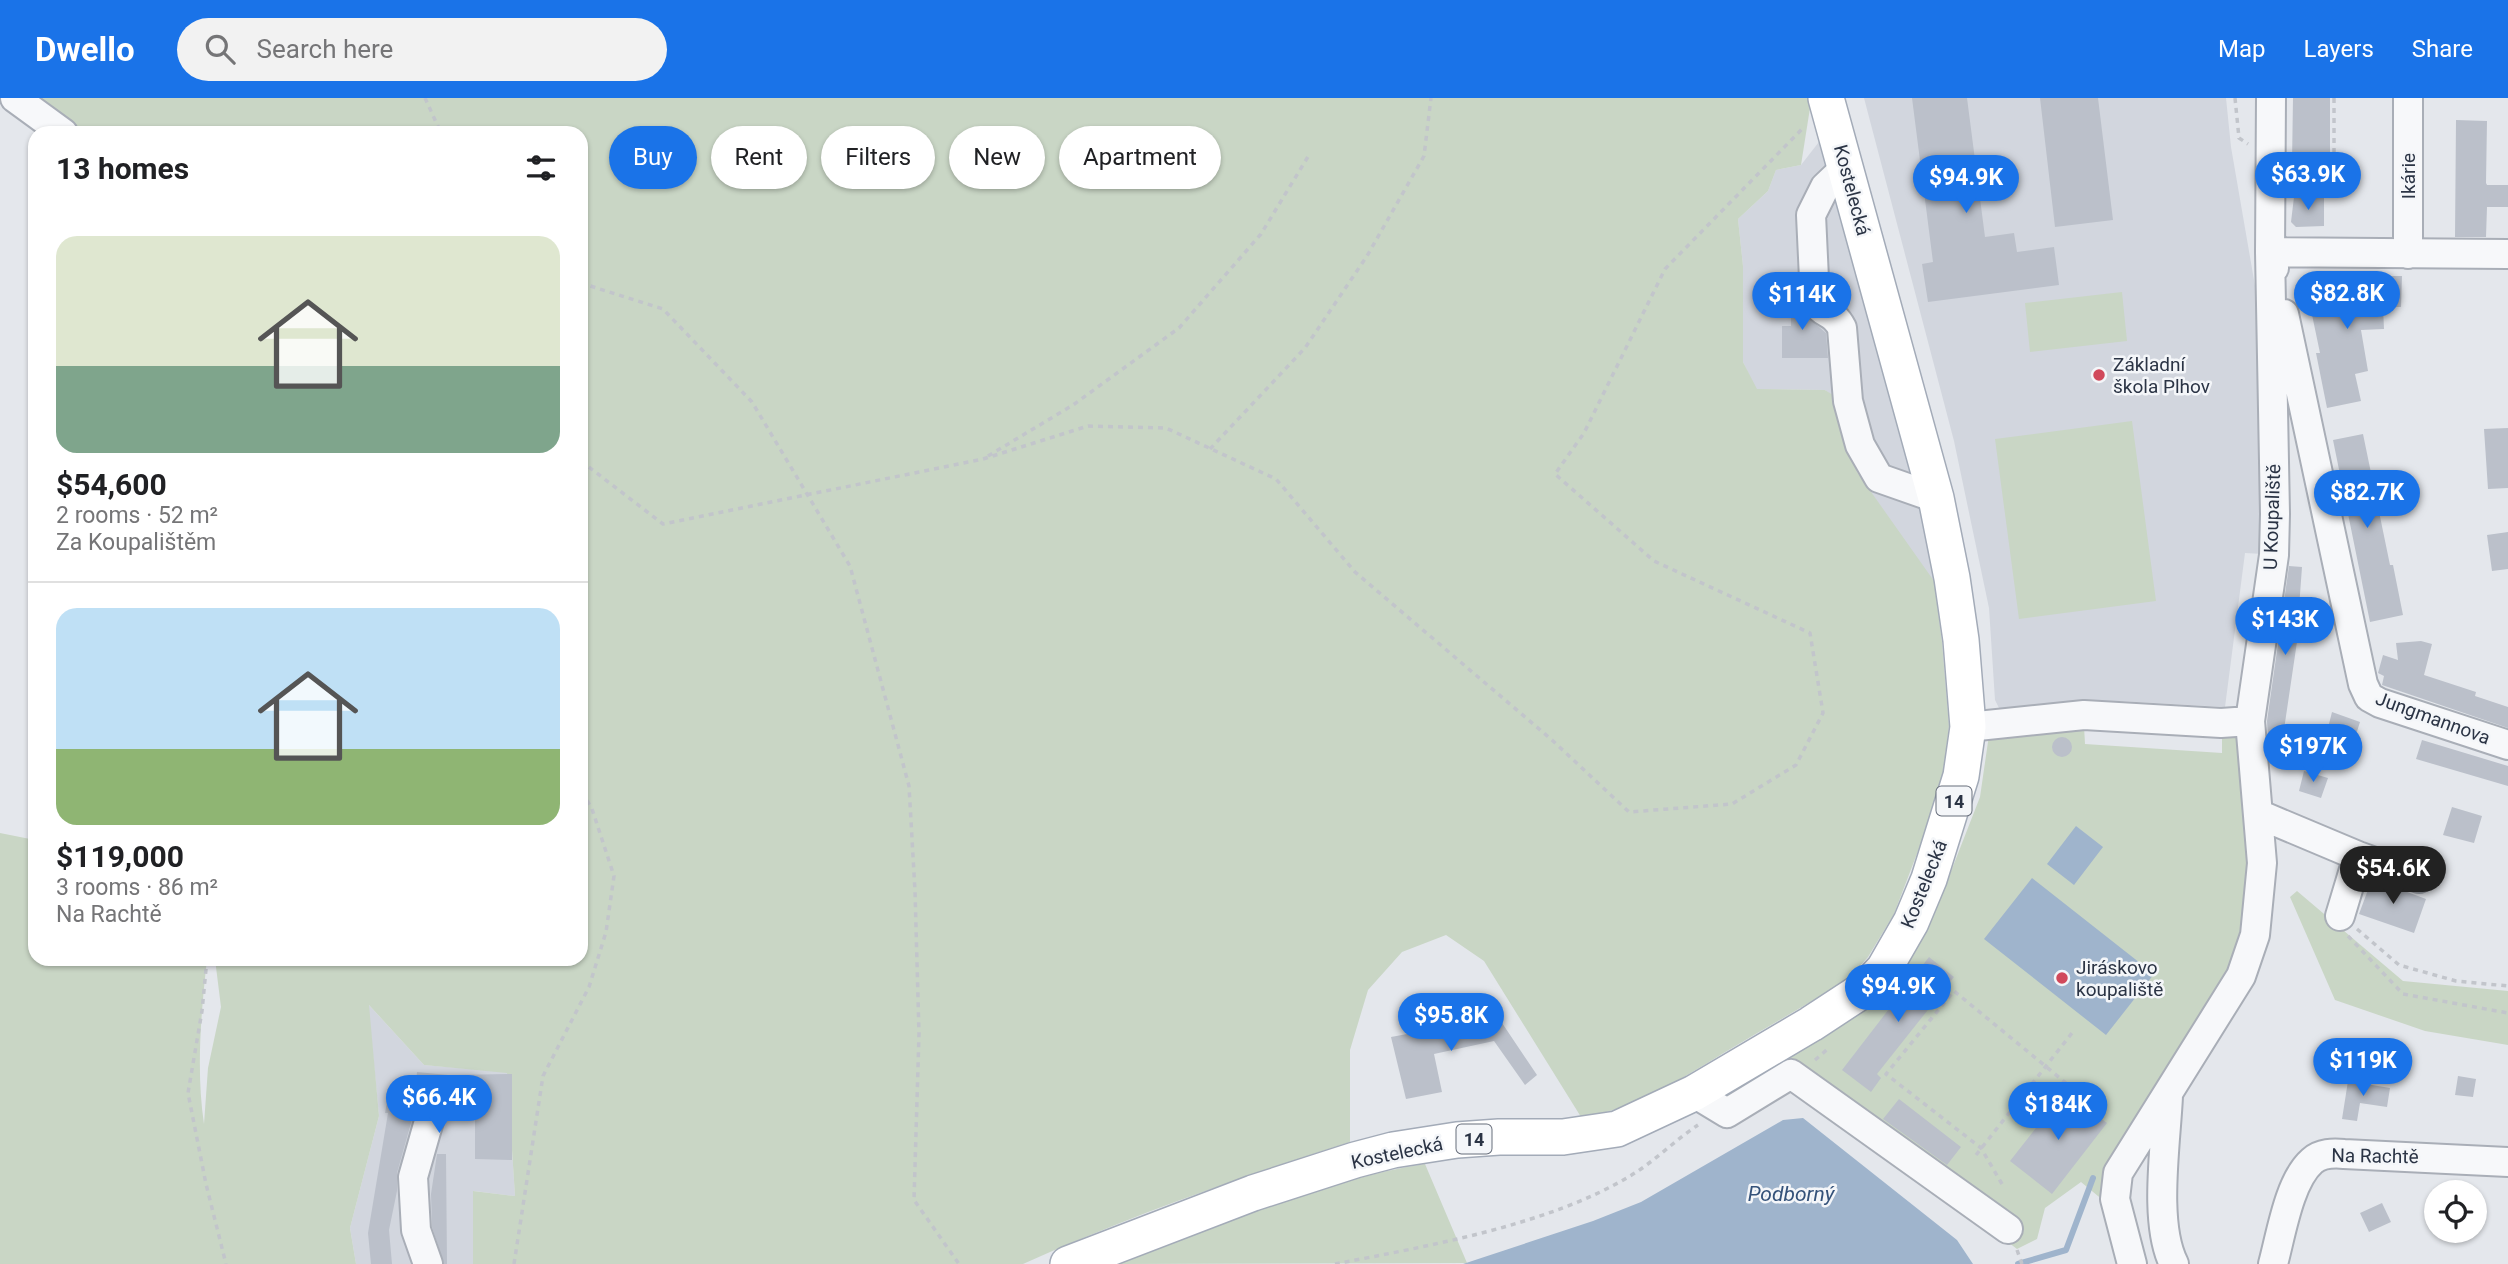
<!DOCTYPE html>
<html lang="en">
<head>
<meta charset="utf-8">
<style>
	body { margin:0; font-family:Roboto,sans-serif; background:#f2f2f2; color:#202124; height:100vh; display:flex; flex-direction:column; font-size:26px; white-space:nowrap }
	* { box-sizing:border-box; margin:0 }
	p { font-size:23px; color:#757577 }
	.icon { flex:none; width:38px; height:38px; fill:none; stroke:currentColor; stroke-width:2; stroke-linecap:round; stroke-linejoin:round }
	.map { position:relative; flex:1; overflow:hidden }
	.panel { position:absolute; left:28px; top:28px; width:560px; height:840px; display:flex; flex-direction:column; background:#fff; border-radius:21px; box-shadow:0 2px 5px #0004 }
	.panel>* { flex:none }
	.banner { position:absolute; left:609px; top:28px; width:665px; height:63px; display:flex; gap:14px }
	.tools { position:absolute; left:2424px; top:1082px; display:grid; gap:14px }
	.tools a { display:grid; place-items:center; width:63px; height:63px; border-radius:50%; background:#fff; box-shadow:0 2px 5px #0004; font-size:35px }
	.price { position:absolute; translate:-50% -60px; padding:0 16px; border-radius:24px; background:#1a73e8; color:#fff; font-size:23px; line-height:46px; filter:drop-shadow(0 2px 4px #0008) }
	.price::after { content:''; position:absolute; left:50%; top:42px; width:21px; height:16px; margin-left:-10px; background:inherit; clip-path:polygon(0 0,100% 0,50% 100%) }
	.price.active { background:#222; color:#fff }
	ul { padding:0; list-style:none }
	li { display:grid; align-content:center; gap:14px; height:371px; padding:0 28px }
	li+li { border-top:2px solid #e0e0e0 }
	li span { display:grid; place-items:center; height:217px; border-radius:21px; color:#555 }
	li>.icon { margin-inline-start:auto }
	span .icon { width:126px; height:126px; fill:#fffc; stroke-width:1 }
	li b { font-size:30px }
	h2 { display:flex; justify-content:space-between; align-items:center; height:84px; padding:0 28px; font-size:30px }
	.pill { padding:0 24px; border-radius:32px; background:#fff; box-shadow:0 2px 5px #0004; font-size:24px; line-height:63px }
	.pill.active { background:#1a73e8; color:#fff }
	header { display:flex; align-items:center; gap:42px; box-sizing:border-box; height:98px; padding:0 35px; background:#1a73e8; color:#fff }
	header strong { font-size:33px }
	nav { display:flex; gap:38px; margin-inline-start:auto; font-size:24px }
	.search { width:490px; height:63px; background:#f2f2f2; display:flex; align-items:center; gap:18px; box-sizing:border-box; padding:0 24px; border-radius:38px; color:#757577; font-size:26px }
	.map>svg:first-child { display:block }
</style>
</head>
<body>
<header>
<strong>Dwello</strong>
<div class="search"><svg class="icon" aria-label="search" viewBox="0 0 24 24"><circle cx="10" cy="10" r="6"/><path d="M15 15l6 6"/></svg>Search here</div>
<nav><a>Map</a><a>Layers</a><a>Share</a></nav>
</header>
<div class="map">
<svg width="2508" height="1166" viewBox="0 0 2508 1166">
	<rect width="100%" height="100%" fill="#e4e7ec"/>
	<!-- built -->
	<path fill="#d2d6de" d="M1864,0H2226L2231,49L2259,211L2263,456L2245,455L2225,609L2120,603L2000,612L1995,602L1989,510L1954,343Z
		M1822,40L1912,376L1937,491L1857,374L1832,297L1825,292L1756,291L1743,264V168L1738,121L1768,93L1776,72L1801,67Z
		M368,906L424,967L507,974L515,1098L474,1093L473,1166H356L350,1130L379,1018Z"/>
	<!-- green -->
	<path fill="#c9d6c5" d="M8,0H1807L1810,10L1801,67L1776,72L1768,93L1738,121L1743,168V264L1757,291L1825,292L1833,297L1857,374L1934,483L1942,544L1949,628L1943,674L1929,724L1894,816L1868,859L1853,876L1834,890C1800,910 1766,930 1732,950C1685,978 1636,1012 1581,1019L1484,863L1446,837L1402,854L1368,892L1350,952V1044C1239,1080 1129,1118 1023,1166H473V1093L515,1098L507,975L424,967L369,907L379,1018L350,1130L356,1166H0V735L35,742V861H207C201,916 196,972 204,1026L208,970L221,909L215,861H581V35H43Z
		M2122,194L2127,243L2030,254L2025,205Z
		M2132,323L2156,503L2019,521L1995,341Z
		M2084,628L2085,646L2222,655V637L2239,636L2253,785L2248,836L2104,1103L2081,1084L2045,1110L2037,1141L2017,1151L1890,1053L1785,984L1776,966L1877,905L1915,854L1934,817L1980,699L1989,637Z
		M2297,793L2403,883L2508,893V947L2425,933L2335,902L2290,799Z
		M1425,1066L1467,1165L1118,1166C1216,1130 1321,1082 1425,1066Z"/>
	<!-- water -->
	<path fill="#9fb4cc" d="M2076,728L2103,749L2074,787L2047,766Z
		M2032,780L2154,876L2106,937L1984,841Z
		M1803,1020L1957,1142L1973,1166H1463L1593,1123L1641,1104L1783,1022Z"/>
	<g fill="none" stroke-linecap="round" stroke-linejoin="round">
		<!-- stream -->
		<path stroke="#9fb4cc" stroke-width="6" d="M2018,1166L2066,1152L2093,1080"/>
	</g>
	<!-- building -->
	<path fill="#bbc0ca" d="M1912,0H1967L1985,139L2014,135L2017,154L2054,149L2059,187L1928,204L1922,166L1933,164Z
		M2040,0H2098L2113,122L2055,129Z
		M2293,0H2330V65H2292Z
		M2456,22L2487,23L2486,85L2487,87H2508V109H2487L2486,139H2455Z
		M2294,99H2324V128L2296,129L2291,124Z
		M1791,175H1797L1798,203L1803,215L1826,235L1828,260H1782V228H1791Z
		M2331,177L2336,200L2373,191V178H2402L2401,209H2383L2384,231L2361,232L2368,273L2355,276L2361,303L2327,310L2316,255H2320L2311,212L2307,213L2301,184Z
		M2508,330V390L2488,391L2484,331Z
		M2363,336L2390,467H2393L2403,517L2370,524L2333,342Z
		M2508,434V471L2492,473L2487,437Z
		M2289,468L2302,469L2299,510H2302L2282,645L2268,643L2267,623Z
		M2421,543L2432,546L2424,577L2476,594L2475,598L2508,609V630L2382,587L2384,578L2378,575L2383,557L2398,562L2396,545Z
		M2332,614L2360,624L2354,643L2327,634Z
		M2052 649a10 10 0 1 1 20 0a10 10 0 1 1-20 0Z
		M2422,642L2508,668V688L2416,661Z
		M2304,673L2328,680L2321,700L2299,693Z
		M2452,709L2482,718L2474,745L2443,737Z
		M2372,781L2426,801L2414,835L2359,816Z
		M1929,859L1954,879L1877,976L1881,980L1871,994L1842,972Z
		M1498,919L1537,977L1525,987L1494,943L1434,956L1442,994L1406,1001L1391,939Z
		M417,974L448,977L512,976V1062L475,1061V1021H456V1015L442,1013L433,1007H426L418,1011L413,1018L397,1075V1093L389,1132L392,1166H371L368,1135L388,1015H385L389,992L415,996Z
		M2458,978L2476,981L2473,999L2455,997Z
		M2348,983L2390,990L2387,1009L2360,1005L2357,1023L2342,1021Z
		M2065,993L2107,1025L2052,1096L2010,1063Z
		M1899,1001L1961,1049L1947,1067L1883,1021Z
		M437,1056H446L447,1166H444L432,1129L431,1096Z
		M2382,1105L2391,1124L2369,1134L2360,1115Z"/>
	<g fill="none" stroke-linecap="round" stroke-linejoin="round">
		<defs>
			<path id="minor" d="M15,0L63,35
				M2271,0L2270,154L2274,170
				M2408,0V156
				M1846,69L1825,89L1811,117L1815,202C1822,218 1832,211 1842,230L1848,303L1860,347L1879,380L1936,400
				M2284,216L2363,586L2369,599L2380,605L2508,647
				M1968,629L2084,617L2221,625L2250,623
				M2258,716L2358,758L2419,780
				M2340,818L2358,758
				M1694,995L1727,1015L1791,976L2008,1131
				M2168,998C2166,1045 2153,1125 2174,1166
				M428,1166L416,1132L413,1079L429,1023
				M2132,1166L2115,1101L2118,1075L2241,878L2255,837L2262,765L2250,623L2274,457L2275,416L2270,154L2508,156
				M2273,1166C2281,1137 2289,1083 2312,1063C2321,1055 2333,1055 2344,1056L2508,1064"/>
			<path id="major" d="M1068,1166L1253,1095L1355,1062L1393,1052L1457,1042L1499,1039H1563L1617,1031L1694,995L1811,926L1866,890L1884,871L1911,824L1929,781L1961,678L1968,629L1961,542L1952,480L1936,400L1826,0"/>
		</defs>
		<!-- minor casing -->
		<use href="#minor" stroke="#a9aeb7" stroke-width="32"/>
		<!-- major casing -->
		<use href="#major" stroke="#a3abb8" stroke-width="38"/>
		<!-- path -->
		<path stroke="#c2c5cb" stroke-width="3.5" stroke-dasharray="5 5" stroke-linecap="butt" d="M425,0L441,35
			M2235,0L2239,40L2248,46
			M2334,0V61
			M581,185L663,211L752,304L850,468L909,688L915,793L919,936L914,1102L959,1166
			M1210,351L1305,250L1367,158L1424,58L1431,0
			M988,358L1073,307L1179,230L1261,136L1309,57
			M581,363L663,426L983,361L1088,328L1166,330L1276,381L1355,474L1552,642L1629,714L1732,706L1796,667L1823,615L1810,535L1654,463L1555,376L1584,335L1665,171L1804,29
			M2357,831L2399,867L2456,883L2508,888
			M2348,838L2403,896L2508,915
			M207,861L202,913L188,995L206,1086L226,1166
			M1815,962L1830,949
			M1976,1057L2072,935
			M2002,1086L1981,1050L1886,976L1954,893L2066,985
			M2017,1152L2022,1166
			M514,1166L543,978L589,889L606,834L614,778L592,711L581,692
			M1335,1166C1428,1148 1549,1127 1630,1078C1654,1064 1675,1042 1698,1027"/>
		<!-- minor -->
		<use href="#minor" stroke="#f7f8fa" stroke-width="28"/>
		<!-- major -->
		<use href="#major" stroke="#fff" stroke-width="35"/>
	</g>
	<!-- markers -->
	<g fill="#d1495b" stroke="#f4f6f9" stroke-width="2.5">
		<circle cx="2099" cy="277" r="7"/>
		<circle cx="2062" cy="880" r="7"/>
	</g>
	<g text-anchor="middle" dominant-baseline="central" stroke-width="5" stroke-linejoin="round" paint-order="stroke">
		<!-- shield labels -->
		<g fill="#f4f6f9" stroke="#676e7b" stroke-width="2">
			<rect x="1936.5" y="688.5" width="35" height="29" rx="5"/>
			<rect x="1456.5" y="1026.5" width="35" height="29" rx="5"/>
		</g>
		<g font-size="18" font-weight="bold" fill="#2b3445">
			<text x="1954" y="703">14</text>
			<text x="1474" y="1041">14</text>
		</g>
		<!-- street labels -->
		<g font-size="19" fill="#2b3445" stroke="#f4f6f9">
			<text transform="translate(2408 78) rotate(-90)">Ikárie</text>
			<text transform="translate(1852 92) rotate(75)">Kostelecká</text>
			<text transform="translate(2272 419) rotate(-88)">U Koupaliště</text>
			<text transform="translate(2433 620) rotate(20)">Jungmannova</text>
			<text transform="translate(1924 786) rotate(-68)">Kostelecká</text>
			<text transform="translate(1397 1055) rotate(-12)">Kostelecká</text>
			<text transform="translate(2375 1058) rotate(1)">Na Rachtě</text>
		</g>
		<!-- poi labels -->
		<g font-size="19" fill="#2b3445" stroke="#f4f6f9" text-anchor="start">
			<text x="2113" y="266">Základní<tspan x="2113" dy="22">škola Plhov</tspan></text>
			<text x="2076" y="869">Jiráskovo<tspan x="2076" dy="22">koupaliště</tspan></text>
		</g>
		<!-- water labels -->
		<g font-size="21" font-style="italic" fill="#34527a" stroke="#f4f6f9">
			<text x="1791" y="1096">Podborný</text>
		</g>
	</g>
</svg>
<div class="tools">
<a><svg class="icon" aria-label="locate" viewBox="0 0 24 24"><circle cx="12" cy="12" r="6"/><path d="M12 2v4M12 18v4M2 12h4M18 12h4"/></svg></a>
</div>
<b class="price" style="left:2308px;top:114px">$63.9K</b>
<b class="price" style="left:1966px;top:117px">$94.9K</b>
<b class="price" style="left:2347px;top:233px">$82.8K</b>
<b class="price" style="left:1802px;top:234px">$114K</b>
<b class="price" style="left:2367px;top:432px">$82.7K</b>
<b class="price" style="left:2285px;top:559px">$143K</b>
<b class="price" style="left:2313px;top:686px">$197K</b>
<b class="price active" style="left:2393px;top:808px">$54.6K</b>
<b class="price" style="left:1898px;top:926px">$94.9K</b>
<b class="price" style="left:1451px;top:955px">$95.8K</b>
<b class="price" style="left:2363px;top:1000px">$119K</b>
<b class="price" style="left:439px;top:1037px">$66.4K</b>
<b class="price" style="left:2058px;top:1044px">$184K</b>
<div class="banner">
<a class="pill active">Buy</a>
<a class="pill">Rent</a>
<a class="pill">Filters</a>
<a class="pill">New</a>
<a class="pill">Apartment</a>
</div>
<section class="panel">
<h2>13 homes<svg class="icon" aria-label="filters" viewBox="0 0 24 24"><path d="M4 7h16M4 17h16"/><circle cx="9" cy="7" r="2"/><circle cx="15" cy="17" r="2"/></svg></h2>
<ul>
<li><span style="background:linear-gradient(#dfe7d0 60%,#7fa58c 0)"><svg class="icon" aria-label="home" viewBox="0 0 24 24"><path d="M3 11l9-7 9 7M6 9v11h12V9"/></svg></span><div><b>$54,600</b><p>2 rooms · 52 m²</p><p>Za Koupalištěm</p></div></li>
<li><span style="background:linear-gradient(#bfe0f5 65%,#8fb573 0)"><svg class="icon" aria-label="home" viewBox="0 0 24 24"><path d="M3 11l9-7 9 7M6 9v11h12V9"/></svg></span><div><b>$119,000</b><p>3 rooms · 86 m²</p><p>Na Rachtě</p></div></li>
</ul>
</section>
</div>
</body>
</html>
